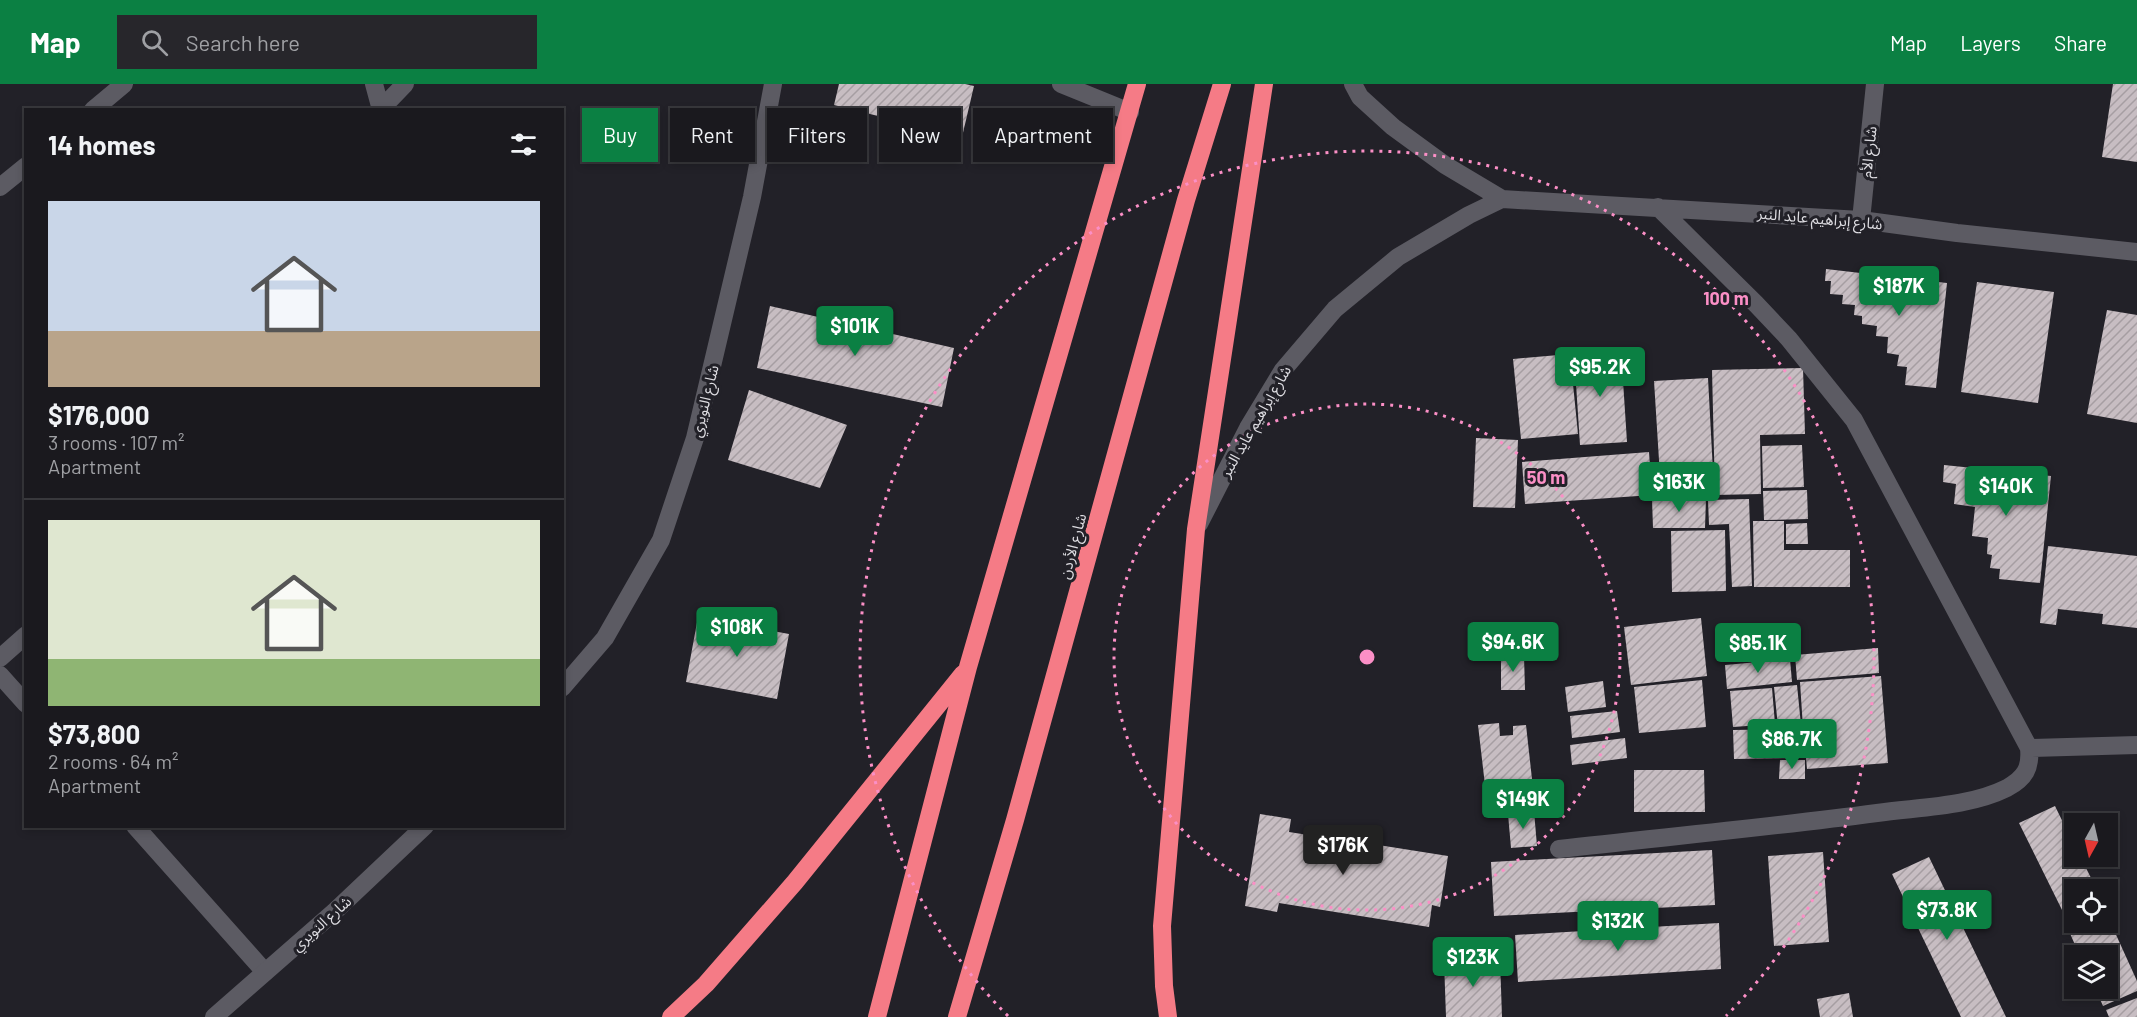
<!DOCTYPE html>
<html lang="en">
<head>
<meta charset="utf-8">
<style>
	body { margin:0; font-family:Barlow,"Noto Sans Arabic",sans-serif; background:#27262b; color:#f1f3f6; height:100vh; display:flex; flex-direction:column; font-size:22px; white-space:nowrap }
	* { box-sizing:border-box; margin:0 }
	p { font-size:20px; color:#9fa0a4 }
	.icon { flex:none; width:33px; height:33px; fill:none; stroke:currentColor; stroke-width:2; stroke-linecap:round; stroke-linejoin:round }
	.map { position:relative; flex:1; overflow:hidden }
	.panel { position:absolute; left:24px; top:24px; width:540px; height:720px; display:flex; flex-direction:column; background:#1a191e; border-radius:0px; box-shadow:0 3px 9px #0003,0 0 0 2px #38383c }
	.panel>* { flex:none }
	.guide { position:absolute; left:582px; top:24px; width:570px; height:54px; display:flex; gap:12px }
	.needle { width:39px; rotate:188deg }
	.tools { position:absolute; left:2064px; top:729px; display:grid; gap:12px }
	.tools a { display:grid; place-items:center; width:54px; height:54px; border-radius:0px; background:#1a191e; box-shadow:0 3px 9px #0003,0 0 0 2px #38383c; font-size:30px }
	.price { position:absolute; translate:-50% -51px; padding:0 14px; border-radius:6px; background:#0b8043; color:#fff; font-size:20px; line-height:39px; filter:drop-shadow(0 2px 3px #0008) }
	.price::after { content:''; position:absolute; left:50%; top:36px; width:18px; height:14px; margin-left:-9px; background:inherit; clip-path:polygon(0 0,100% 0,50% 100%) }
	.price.on { background:#222; color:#fff }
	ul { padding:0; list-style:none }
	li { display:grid; align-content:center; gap:12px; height:318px; padding:0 24px }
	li+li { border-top:2px solid #38383c }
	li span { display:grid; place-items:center; height:186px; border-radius:0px; color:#555 }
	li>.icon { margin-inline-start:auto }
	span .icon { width:108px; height:108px; fill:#fffc; stroke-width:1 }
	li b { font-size:26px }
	h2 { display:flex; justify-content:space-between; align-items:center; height:72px; padding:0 24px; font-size:26px }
	.pill { padding:0 21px; border-radius:0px; background:#1a191e; box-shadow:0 3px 9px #0003,0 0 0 2px #38383c; font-size:21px; line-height:54px }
	.pill.on { background:#0b8043; color:#fff }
	header { display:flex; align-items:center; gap:36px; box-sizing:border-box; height:84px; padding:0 30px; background:#0b8043; color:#fff }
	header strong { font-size:28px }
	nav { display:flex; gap:33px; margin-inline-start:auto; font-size:21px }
	.search { width:420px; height:54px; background:#27262b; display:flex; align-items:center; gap:15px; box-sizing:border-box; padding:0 21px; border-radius:0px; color:#9fa0a4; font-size:22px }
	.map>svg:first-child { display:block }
</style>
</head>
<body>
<header>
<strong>Map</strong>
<div class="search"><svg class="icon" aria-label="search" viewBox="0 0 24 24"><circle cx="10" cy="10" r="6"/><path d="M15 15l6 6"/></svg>Search here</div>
<nav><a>Map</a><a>Layers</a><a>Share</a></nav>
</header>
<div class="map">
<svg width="2137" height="933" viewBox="0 0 2137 933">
	<defs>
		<pattern id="building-hatch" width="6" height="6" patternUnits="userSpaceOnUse" patternTransform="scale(1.5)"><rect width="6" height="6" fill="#c7bdc2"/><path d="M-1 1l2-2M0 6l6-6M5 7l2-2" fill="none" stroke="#a69ea2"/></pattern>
	</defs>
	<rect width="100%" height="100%" fill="#222128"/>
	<!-- building -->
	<path fill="url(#building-hatch)" d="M839,0H965L974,2L962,53L834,21Z
		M2113,0H2137V78L2102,73Z
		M1826,185L1947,199L1936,304L1905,301L1907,283L1897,282L1899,271L1887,269L1888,253L1876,252L1877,242L1862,240V232L1854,231L1855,221L1842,220L1843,211L1830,210L1831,197H1825Z
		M1977,198L2054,208L2038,319L1961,308Z
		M770,222L954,264L942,323L757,284Z
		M2107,226L2137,231V339L2087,330Z
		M1621,266L1627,358L1580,361L1574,269Z
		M1570,270L1578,350L1521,355L1513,275Z
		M1803,284L1805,350L1760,351L1761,410L1715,411L1712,286Z
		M1708,294L1714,406L1661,408L1654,297Z
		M749,306L847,341L820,404L728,376Z
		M1476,354L1518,356L1515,424L1473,423Z
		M1802,361L1804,403L1763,404L1762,362Z
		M1649,368L1652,411L1525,420L1522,378Z
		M1944,381L2051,392L2040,499L1999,495L2000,485L1990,484L1992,471L1987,470L1988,454L1972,452L1975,423L1954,420L1956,400L1943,398Z
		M1807,406L1808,435L1764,436L1763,407Z
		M1652,415H1706L1705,444H1653Z
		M1749,415L1752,502L1732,503L1729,440L1709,441L1708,416Z
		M1753,437H1784V466H1850V503H1754Z
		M1807,439L1808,460H1786V440Z
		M1725,446L1726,507L1672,508L1671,447Z
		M2048,462L2137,472V544L2102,540L2103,530L2058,525L2056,541L2040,539Z
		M698,533L789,550L777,615L686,598Z
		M1701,534L1707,592L1631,601L1624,543Z
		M1878,564L1879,589L1797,596L1795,571Z
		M1524,572L1525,606H1501V573Z
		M1790,575L1792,598L1727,605L1725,581Z
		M1881,592L1888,679L1807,685L1804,652L1821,651L1820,643L1803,644L1800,598Z
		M1702,596L1706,643L1639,649L1634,603Z
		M1603,597L1606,623L1568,628L1565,603Z
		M1797,601L1801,641L1778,643L1774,603Z
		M1772,604L1775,640L1733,643L1730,607Z
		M1617,627L1620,648L1572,654L1570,632Z
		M1499,639L1500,652L1513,651V642L1526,641L1535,722L1488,727L1478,641Z
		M1800,645V674L1734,675L1733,646Z
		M1625,654L1627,674L1572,681L1570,661Z
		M1780,676H1805V695H1779Z
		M1634,686H1704L1705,728H1634Z
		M2055,722L2074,761V772H2080L2097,806H2074V825L2064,830L2019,739Z
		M1534,727L1537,762L1511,764L1508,730Z
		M1260,730L1291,735L1289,748L1347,757L1346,761L1370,766L1372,760L1448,772L1440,823L1432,821L1429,843L1279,819L1277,828L1245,822Z
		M1712,766L1715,821L1494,832L1491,778Z
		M1823,768L1829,858L1774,862L1768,772Z
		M1929,773L2006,933H1961L1892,790Z
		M2074,831V838H2108V833L2137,897V907L2103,922L2095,904H2108V872H2080L2064,836Z
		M1719,839L1721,885L1518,898L1515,851Z
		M1500,875L1502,933H1446L1444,877Z
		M1849,909L1853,933H1820L1817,915Z
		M2137,914V933H2109L2106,926Z"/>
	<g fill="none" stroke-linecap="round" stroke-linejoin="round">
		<!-- lane -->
		<path stroke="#5c5b63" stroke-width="18" d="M0,591L26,620
			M135,742L265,888"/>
		<!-- street -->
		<path stroke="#5c5b63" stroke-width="18" d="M1061,0L1130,28
			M1353,0L1360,13L1393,43L1445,81L1502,115L1861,136L1957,149L2137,168
			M93,26L124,0
			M0,103L26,82
			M1861,136L1875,0
			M1199,440L1248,344L1283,286L1335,225L1398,173L1469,131L1502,115
			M562,604L605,554L661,456L695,354L752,113L773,0
			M2029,664L2137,661
			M1559,765C1665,753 1771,743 1877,729C1919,723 1969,723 2007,704C2025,694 2031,684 2029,664L1854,336L1789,255L1756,220L1658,123
			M214,933L334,828L425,742"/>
		<!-- secondary -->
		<path stroke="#5c5b63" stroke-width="18" d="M374,0L381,26
			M381,25L405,0
			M0,574L26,551"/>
		<!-- highway -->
		<path stroke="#f57b86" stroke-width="18" d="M671,933L706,900L795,798L963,590
			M877,933L968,583L1137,0
			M957,933L1015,736L1186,116L1222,0
			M1168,933L1164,902L1162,842L1196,445L1264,0"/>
	</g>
	<!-- distance rings -->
	<g fill="none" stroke="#fb8fc6" stroke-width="3" stroke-dasharray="3 6">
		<circle cx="1367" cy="573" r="253"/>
		<path d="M1008 932A507 507 0 1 1 1726 932"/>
	</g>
	<g text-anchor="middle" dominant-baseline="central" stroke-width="6" stroke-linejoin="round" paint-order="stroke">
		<!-- street labels -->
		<g font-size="15" fill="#dddce1" stroke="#222128">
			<text transform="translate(1868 68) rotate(-84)">شارع الأم</text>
			<text transform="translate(1820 134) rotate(5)">شارع إبراهيم عايد النبر</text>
			<text transform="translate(704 317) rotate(-76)">شارع النويري</text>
			<text transform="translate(1255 337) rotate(-60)">شارع إبراهيم عايد النبر</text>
			<text transform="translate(1072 462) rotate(-75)">شارع الأردن</text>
			<text transform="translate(321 839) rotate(-42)">شارع النويري</text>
		</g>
	</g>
	<circle cx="1367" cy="573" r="9" fill="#fb8fc6" stroke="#222128" stroke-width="3"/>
	<g font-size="18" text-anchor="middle" font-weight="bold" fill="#fb8fc6" stroke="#222128" stroke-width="6" stroke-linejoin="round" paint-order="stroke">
		<text x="1726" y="221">100 m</text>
		<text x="1546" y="400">50 m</text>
	</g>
</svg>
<div class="tools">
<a><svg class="needle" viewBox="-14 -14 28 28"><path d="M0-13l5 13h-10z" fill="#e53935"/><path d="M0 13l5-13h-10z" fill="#9fa0a4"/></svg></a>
<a><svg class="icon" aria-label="locate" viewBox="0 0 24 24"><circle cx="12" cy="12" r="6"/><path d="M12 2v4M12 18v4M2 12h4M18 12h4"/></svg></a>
<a><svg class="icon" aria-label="layers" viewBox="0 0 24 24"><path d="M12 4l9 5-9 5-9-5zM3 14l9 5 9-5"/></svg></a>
</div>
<b class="price" style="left:1899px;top:233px">$187K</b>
<b class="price" style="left:855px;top:273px">$101K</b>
<b class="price" style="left:1600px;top:314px">$95.2K</b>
<b class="price" style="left:1679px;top:429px">$163K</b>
<b class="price" style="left:2006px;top:433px">$140K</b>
<b class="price" style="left:737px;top:574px">$108K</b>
<b class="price" style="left:1513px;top:589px">$94.6K</b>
<b class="price" style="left:1758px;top:590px">$85.1K</b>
<b class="price" style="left:1792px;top:686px">$86.7K</b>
<b class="price" style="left:1523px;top:746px">$149K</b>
<b class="price on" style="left:1343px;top:792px">$176K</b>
<b class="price" style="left:1947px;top:857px">$73.8K</b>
<b class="price" style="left:1618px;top:868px">$132K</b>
<b class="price" style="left:1473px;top:904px">$123K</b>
<div class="guide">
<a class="pill on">Buy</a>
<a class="pill">Rent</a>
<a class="pill">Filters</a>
<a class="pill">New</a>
<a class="pill">Apartment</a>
</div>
<section class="panel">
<h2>14 homes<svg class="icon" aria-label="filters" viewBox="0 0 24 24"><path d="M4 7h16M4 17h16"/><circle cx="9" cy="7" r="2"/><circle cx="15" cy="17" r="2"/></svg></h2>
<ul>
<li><span style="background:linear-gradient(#c9d6e8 70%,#b9a48a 0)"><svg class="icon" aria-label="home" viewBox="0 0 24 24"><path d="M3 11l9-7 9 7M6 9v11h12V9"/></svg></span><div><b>$176,000</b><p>3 rooms · 107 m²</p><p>Apartment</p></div></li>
<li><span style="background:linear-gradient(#dfe7d0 75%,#8fb573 0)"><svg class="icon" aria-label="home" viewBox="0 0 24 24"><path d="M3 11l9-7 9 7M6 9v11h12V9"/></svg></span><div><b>$73,800</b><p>2 rooms · 64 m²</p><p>Apartment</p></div></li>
</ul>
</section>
</div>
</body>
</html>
